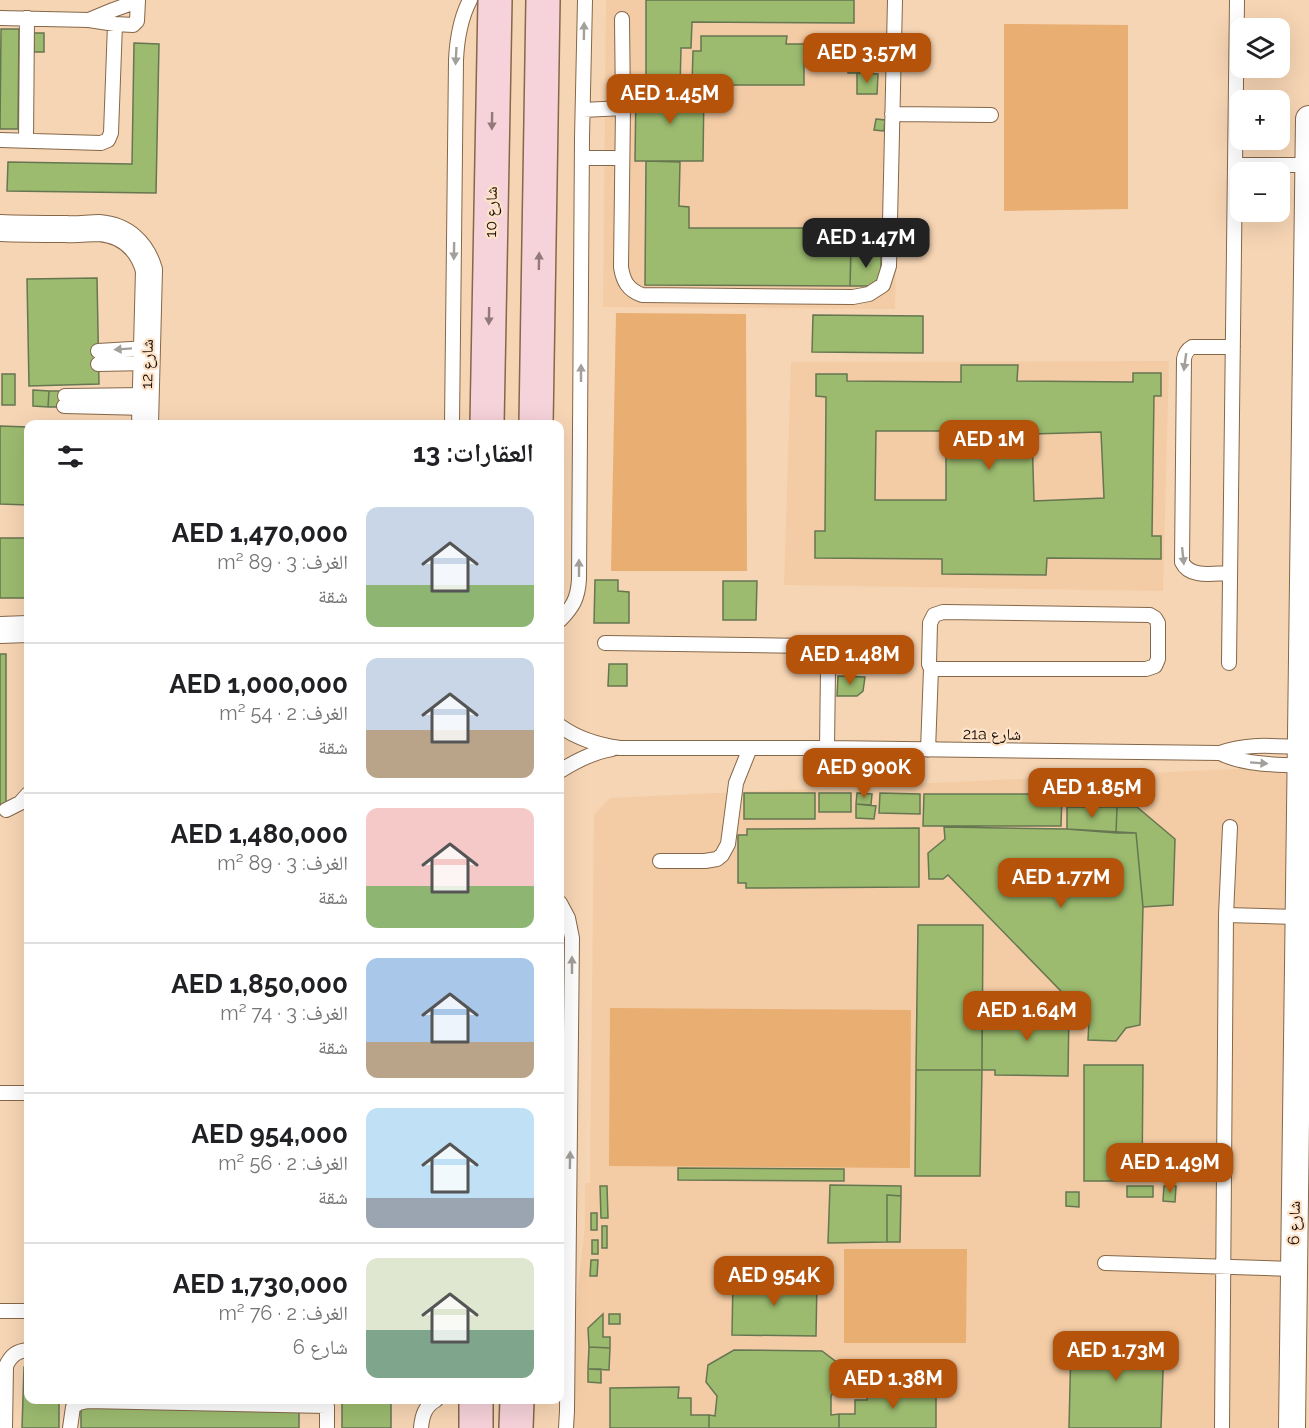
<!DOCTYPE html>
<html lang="ar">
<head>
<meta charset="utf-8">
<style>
	body { margin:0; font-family:Raleway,"Noto Naskh Arabic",sans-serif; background:#f2f2f2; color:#202124; direction:rtl; height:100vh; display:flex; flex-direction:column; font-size:22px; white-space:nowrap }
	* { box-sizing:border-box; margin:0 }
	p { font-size:20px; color:#757577 }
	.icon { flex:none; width:33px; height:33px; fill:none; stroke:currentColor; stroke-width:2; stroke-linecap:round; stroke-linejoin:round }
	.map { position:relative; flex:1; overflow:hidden; direction:ltr }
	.side { position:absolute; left:24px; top:420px; width:540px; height:984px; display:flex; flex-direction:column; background:#fff; border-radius:12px; box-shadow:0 6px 24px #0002; direction:rtl }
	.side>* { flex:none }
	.tools { position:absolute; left:1230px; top:18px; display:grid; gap:12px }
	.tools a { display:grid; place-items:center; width:60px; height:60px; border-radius:12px; background:#fff; box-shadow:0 6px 24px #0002; font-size:30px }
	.price { position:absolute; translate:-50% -51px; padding:0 14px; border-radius:12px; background:#b45309; color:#fff; font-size:20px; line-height:39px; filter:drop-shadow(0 2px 3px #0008) }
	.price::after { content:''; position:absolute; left:50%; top:36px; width:18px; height:14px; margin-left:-9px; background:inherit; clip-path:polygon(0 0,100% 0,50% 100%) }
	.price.on { background:#222; color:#fff }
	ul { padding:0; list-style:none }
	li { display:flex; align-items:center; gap:18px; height:150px; padding:0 30px }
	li+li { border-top:2px solid #e0e0e0 }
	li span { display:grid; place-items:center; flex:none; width:168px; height:120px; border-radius:12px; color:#555 }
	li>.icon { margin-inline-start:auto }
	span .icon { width:72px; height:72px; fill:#fffc; stroke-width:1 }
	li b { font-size:26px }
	h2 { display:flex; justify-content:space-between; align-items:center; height:72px; padding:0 30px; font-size:26px }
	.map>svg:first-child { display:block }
</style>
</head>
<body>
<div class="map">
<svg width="1309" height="1428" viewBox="0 0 1309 1428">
	<rect width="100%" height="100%" fill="#f6d5b4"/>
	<!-- built -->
	<path fill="#f3cca5" d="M606,0H900L895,309L603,307Z
		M1169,361L1163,591L784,585L791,362Z
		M1300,766L1294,1428H562L585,1227V1183H590V1180L594,815L610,798Z"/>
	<!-- green -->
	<path fill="#e9ae71" d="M1004,24L1128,25V209L1004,211Z
		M616,313L746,314L747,571H611Z
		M610,1008L911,1010L910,1168L609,1166Z
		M844,1249H967L966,1343H844Z"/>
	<!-- building -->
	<path fill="#9cbb6f" stroke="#667651" stroke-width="1.5" fill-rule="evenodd" d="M646,0H854V23L692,22L691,48H681L680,88H646Z
		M1,29H19L18,129H0Z
		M34,33H44V52H34Z
		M701,36H787L786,44H804V85H692L693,51H701Z
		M849,39L871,40L870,73H848Z
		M134,43L159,44L156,193L7,191L8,162L132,164Z
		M857,73L878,74L877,94H857Z
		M636,88H704L703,161H635Z
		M876,119L885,120L884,131L874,130Z
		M646,161L680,162L679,206L689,207V228H829V241L851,242L850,286L645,285Z
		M851,252H881V286H850Z
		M97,278L99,384L29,386L27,279Z
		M813,315L923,316V353L812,352Z
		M961,365H1018L1017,381L1133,382V373H1161V396H1154L1152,536H1161V559L1047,558L1046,575L942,574V559L815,558V531H825L826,397L816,396V374H847V381L961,382ZM876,431H946V500H875ZM1101,432L1104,498L1034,501L1032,434Z
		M2,374H15V405H2Z
		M33,390L49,391L48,407L33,406Z
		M49,391H63V407H48Z
		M0,426L28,427V505L0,504Z
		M0,538H28V598H0Z
		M595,580H618V591L629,592V623H594Z
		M723,581H757L756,620H723Z
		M0,654H6V812H0Z
		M609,664H627V686H608Z
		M838,676L865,677L863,691L857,696H837Z
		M744,793H815V819H744Z
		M819,793H851V812H819Z
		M857,793L872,794L871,805L856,804Z
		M880,793L920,794V814L879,813Z
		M924,794H1062L1061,826H923Z
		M856,804L876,806L874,819L856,818Z
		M1067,807H1117L1116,833L1067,829Z
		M1117,807H1137L1175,839L1173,905L1143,907L1136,833H1116Z
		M944,827L1067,829L1136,833L1143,907L1140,1025L1126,1028L1116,1041L1088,1040L1089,1020L948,875L943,879H929L928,853L945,839Z
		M919,828V887L746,888V883H738V835H747V829Z
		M918,925H983L982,1070H916Z
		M995,1008H1069L1068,1076L995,1075V1070H982V1017H995Z
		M1084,1065H1143L1142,1181H1084Z
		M916,1070H982L980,1176H915Z
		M678,1168L844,1169V1181L678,1180Z
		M830,1185L901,1186V1196L887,1195V1242L828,1243Z
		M600,1186H607L608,1218H601Z
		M1127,1186H1153V1197H1127Z
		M1164,1186H1176L1175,1202L1163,1201Z
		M1066,1192H1079V1207L1066,1206Z
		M887,1195L901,1196L900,1242H887Z
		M591,1213H597V1230H591Z
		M602,1226H607V1248H602Z
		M592,1240H598V1254H592Z
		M591,1260H598L597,1276H590Z
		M733,1262L830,1263L829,1279L733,1278Z
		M733,1278L817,1279L816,1336L732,1335Z
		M603,1314V1337H610V1348L589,1347L588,1328Z
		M609,1314H620V1324H609Z
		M1091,1332L1144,1333V1343L1164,1344L1161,1428H1069L1071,1343H1091Z
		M589,1347L610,1348L609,1370L588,1369Z
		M734,1350L822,1351L839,1364L841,1380L831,1396V1415L839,1414V1428H709V1415L715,1416L717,1396L706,1382L708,1365Z
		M24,1367H28V1400H59V1428H22Z
		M588,1369H601V1383L588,1382Z
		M679,1387L678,1398H691V1415H709V1428H610V1388Z
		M867,1389H912V1392H936V1428H839V1414H855V1400H867Z
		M342,1400H391V1428H342Z
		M81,1408L299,1410V1428H81Z"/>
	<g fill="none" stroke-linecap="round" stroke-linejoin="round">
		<defs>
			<path id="lane" d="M0,18L89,20L115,24L133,25L137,21L138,0
				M622,19L623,108L621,267C623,281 628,290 642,295L853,297L869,294L883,285L889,266L895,0
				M89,20L113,10L138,1
				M583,110L623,108
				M892,114L991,115
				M0,140L101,143L108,140L111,133L115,24
				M26,141L27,18
				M582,158H622
				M1235,165H1308
				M98,351L148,348
				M98,364L147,363
				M65,396L146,395
				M64,406L146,408
				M452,424L456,60C457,39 460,19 470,0
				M1230,573C1214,573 1190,579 1182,562L1184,359C1185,353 1187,350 1192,347H1233
				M943,612L1150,615L1155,618L1158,623V659L1155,666L1146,669H931L929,664L930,623L934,615Z
				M560,620C573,607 578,598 579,579L582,138L585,0
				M605,643L807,646C820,649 826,654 828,668L827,748
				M1229,663L1237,0
				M560,726C578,739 598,745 620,748H827L1220,753C1246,743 1272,746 1300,747
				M928,750L931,669
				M1220,753C1244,765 1273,764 1300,766
				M560,771C576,761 593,752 612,749
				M6,810L20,803L28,794
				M660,861H705L717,859L722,855L728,844L736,783L750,748
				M560,903L568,918L572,938L567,1411L566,1428
				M1226,915L1297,917
				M0,1093H28
				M1105,1263L1294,1269
				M0,1311H28
				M5,1428L6,1366C11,1355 17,1351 28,1350
				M70,1428L73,1407L79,1403L88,1401L327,1406V1428
				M421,1428C422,1416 425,1406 436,1400
				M1222,1428L1226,915L1230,827"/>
			<path id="street" d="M0,228C22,229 44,229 66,229C77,230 88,228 99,228C125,230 142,246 149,270L145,424
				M0,630L28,629
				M1292,1428L1309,119"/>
			<path id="secondary" d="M487,424L495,0
				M536,424L543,0
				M476,1428V1400
				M516,1428L517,1400"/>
		</defs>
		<!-- lane casing -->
		<use href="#lane" stroke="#856749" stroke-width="16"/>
		<!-- street casing -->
		<use href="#street" stroke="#856749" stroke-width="28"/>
		<!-- secondary casing -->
		<use href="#secondary" stroke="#856749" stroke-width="36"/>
		<!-- lane -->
		<use href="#lane" stroke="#fff" stroke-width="14"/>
		<!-- street -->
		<use href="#street" stroke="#fff" stroke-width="26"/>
		<!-- secondary -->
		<use href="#secondary" stroke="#f6d2da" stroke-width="33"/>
	</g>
	<!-- one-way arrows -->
	<defs><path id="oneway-solid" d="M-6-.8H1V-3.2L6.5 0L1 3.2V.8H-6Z" transform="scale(1.5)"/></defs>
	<g fill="#a39f9b">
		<use href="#oneway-solid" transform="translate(584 31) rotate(-89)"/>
		<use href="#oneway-solid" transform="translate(456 56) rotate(93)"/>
		<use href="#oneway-solid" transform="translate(454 251) rotate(91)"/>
		<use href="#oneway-solid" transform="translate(123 349) rotate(176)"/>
		<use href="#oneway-solid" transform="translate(1185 362) rotate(98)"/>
		<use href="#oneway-solid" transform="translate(581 373) rotate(-90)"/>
		<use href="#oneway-solid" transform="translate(1183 556) rotate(84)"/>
		<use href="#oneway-solid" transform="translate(579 568) rotate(-90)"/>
		<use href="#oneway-solid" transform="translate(1259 763) rotate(4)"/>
		<use href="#oneway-solid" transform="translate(572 965) rotate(-90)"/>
		<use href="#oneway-solid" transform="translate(570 1160) rotate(-89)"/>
	</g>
	<g fill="#937a7a">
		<use href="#oneway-solid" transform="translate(492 121) rotate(91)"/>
		<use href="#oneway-solid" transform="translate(539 261) rotate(-89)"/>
		<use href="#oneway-solid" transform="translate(489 316) rotate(91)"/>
	</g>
	<g text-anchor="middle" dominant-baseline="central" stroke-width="4.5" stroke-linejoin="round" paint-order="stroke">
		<!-- street labels -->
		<g font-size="16" fill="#1a0e04" stroke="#fee3c9">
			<text transform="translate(491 212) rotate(-89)">شارع 10</text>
			<text transform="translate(147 364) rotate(-89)">شارع 12</text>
			<text transform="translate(992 734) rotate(1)">21a شارع</text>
			<text transform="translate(1294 1223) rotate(-89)">شارع 6</text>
		</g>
	</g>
</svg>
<div class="tools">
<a><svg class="icon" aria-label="layers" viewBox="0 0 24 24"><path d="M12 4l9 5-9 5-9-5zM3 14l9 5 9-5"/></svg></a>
<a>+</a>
<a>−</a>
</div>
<b class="price" style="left:867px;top:84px">AED 3.57M</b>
<b class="price" style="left:670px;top:125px">AED 1.45M</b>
<b class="price on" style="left:866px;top:269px">AED 1.47M</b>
<b class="price" style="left:989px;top:471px">AED 1M</b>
<b class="price" style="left:850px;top:686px">AED 1.48M</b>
<b class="price" style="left:864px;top:799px">AED 900K</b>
<b class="price" style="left:1092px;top:819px">AED 1.85M</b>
<b class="price" style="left:1061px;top:909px">AED 1.77M</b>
<b class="price" style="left:1027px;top:1042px">AED 1.64M</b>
<b class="price" style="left:1170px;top:1194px">AED 1.49M</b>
<b class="price" style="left:774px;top:1307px">AED 954K</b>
<b class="price" style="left:1116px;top:1382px">AED 1.73M</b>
<b class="price" style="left:893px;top:1410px">AED 1.38M</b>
<section class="side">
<h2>العقارات: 13<svg class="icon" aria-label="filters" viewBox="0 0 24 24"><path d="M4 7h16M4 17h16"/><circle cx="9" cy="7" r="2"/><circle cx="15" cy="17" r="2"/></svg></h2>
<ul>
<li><span style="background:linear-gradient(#c9d6e8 65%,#8fb573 0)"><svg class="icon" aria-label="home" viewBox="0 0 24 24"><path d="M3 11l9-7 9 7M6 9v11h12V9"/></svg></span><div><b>AED 1,470,000</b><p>الغرف: 3 · 89 m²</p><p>شقة</p></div></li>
<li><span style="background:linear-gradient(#c9d6e8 60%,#b9a48a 0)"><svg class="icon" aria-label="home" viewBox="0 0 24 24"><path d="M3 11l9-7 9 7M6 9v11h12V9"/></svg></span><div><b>AED 1,000,000</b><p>الغرف: 2 · 54 m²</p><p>شقة</p></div></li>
<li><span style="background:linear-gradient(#f6c9c9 65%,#8fb573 0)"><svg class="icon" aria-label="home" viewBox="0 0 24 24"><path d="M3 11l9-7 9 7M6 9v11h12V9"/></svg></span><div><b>AED 1,480,000</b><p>الغرف: 3 · 89 m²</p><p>شقة</p></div></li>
<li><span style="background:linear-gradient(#a9c7e8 70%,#b9a48a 0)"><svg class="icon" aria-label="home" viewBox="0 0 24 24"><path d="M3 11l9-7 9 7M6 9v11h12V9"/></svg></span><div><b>AED 1,850,000</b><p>الغرف: 3 · 74 m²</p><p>شقة</p></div></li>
<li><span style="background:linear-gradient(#bfe0f5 75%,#9aa5b1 0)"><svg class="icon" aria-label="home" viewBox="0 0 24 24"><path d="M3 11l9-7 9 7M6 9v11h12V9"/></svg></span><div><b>AED 954,000</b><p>الغرف: 2 · 56 m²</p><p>شقة</p></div></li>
<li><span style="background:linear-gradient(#dfe7d0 60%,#7fa58c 0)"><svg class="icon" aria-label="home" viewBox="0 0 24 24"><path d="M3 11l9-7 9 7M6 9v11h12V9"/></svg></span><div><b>AED 1,730,000</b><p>الغرف: 2 · 76 m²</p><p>شارع 6</p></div></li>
</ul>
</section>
</div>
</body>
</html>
